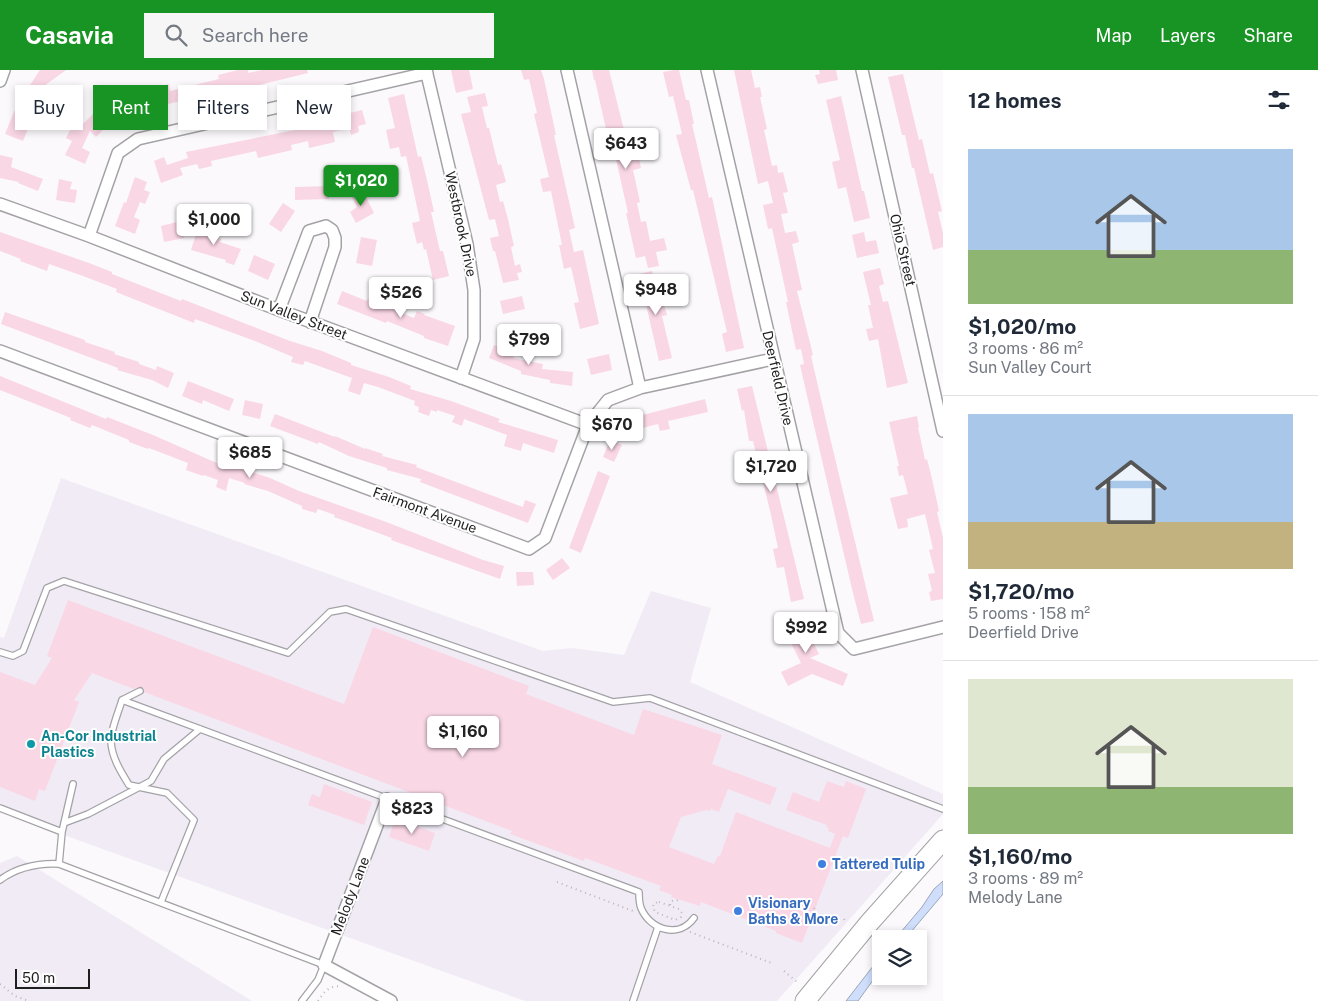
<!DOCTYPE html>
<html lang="en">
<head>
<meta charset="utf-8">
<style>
	body { margin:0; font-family:"Public Sans",sans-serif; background:#f6f6f7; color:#1f2937; height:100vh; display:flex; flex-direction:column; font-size:19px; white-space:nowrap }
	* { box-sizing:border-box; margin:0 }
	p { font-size:16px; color:#747a83 }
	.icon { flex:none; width:28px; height:28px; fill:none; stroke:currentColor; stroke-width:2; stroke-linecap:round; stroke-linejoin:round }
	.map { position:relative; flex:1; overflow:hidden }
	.sheet { display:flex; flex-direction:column; background:#fff; width:375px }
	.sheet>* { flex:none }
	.guide { position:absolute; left:15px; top:15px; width:475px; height:45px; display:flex; gap:10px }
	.tools { position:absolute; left:872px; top:860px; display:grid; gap:10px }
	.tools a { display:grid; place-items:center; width:55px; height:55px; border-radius:0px; background:#fff; box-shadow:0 2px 8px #0003; font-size:25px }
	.scale { position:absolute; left:15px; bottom:12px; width:75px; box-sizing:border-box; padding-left:5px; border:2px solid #201f20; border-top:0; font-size:14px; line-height:18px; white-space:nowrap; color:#201f20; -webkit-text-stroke:4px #fff; paint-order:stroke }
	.price { position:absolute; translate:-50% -42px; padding:0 11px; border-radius:5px; background:#fff; color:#222; font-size:16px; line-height:32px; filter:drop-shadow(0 1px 2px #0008) }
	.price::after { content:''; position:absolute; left:50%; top:30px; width:15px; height:11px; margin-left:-8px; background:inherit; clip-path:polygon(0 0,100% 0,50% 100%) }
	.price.active { background:#189424; color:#fff }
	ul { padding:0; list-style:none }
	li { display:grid; align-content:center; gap:10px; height:265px; padding:0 25px }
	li+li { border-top:1px solid #e0e1e3 }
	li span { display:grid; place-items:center; height:155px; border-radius:0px; color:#555 }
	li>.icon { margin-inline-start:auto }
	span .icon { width:90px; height:90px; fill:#fffc; stroke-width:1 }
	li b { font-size:21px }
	h2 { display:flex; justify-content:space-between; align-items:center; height:60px; padding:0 25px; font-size:21px }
	.pill { padding:0 18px; border-radius:0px; background:#fff; box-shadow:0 2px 8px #0003; font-size:18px; line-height:45px }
	.pill.active { background:#189424; color:#fff }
	header { display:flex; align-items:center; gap:30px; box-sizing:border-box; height:70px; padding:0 25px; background:#189424; color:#fff }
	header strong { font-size:24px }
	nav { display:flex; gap:28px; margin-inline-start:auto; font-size:18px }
	.search { width:350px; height:45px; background:#f6f6f7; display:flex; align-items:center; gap:12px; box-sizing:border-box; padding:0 18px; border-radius:0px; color:#747a83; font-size:19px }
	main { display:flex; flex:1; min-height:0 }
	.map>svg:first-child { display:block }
</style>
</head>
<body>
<header>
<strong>Casavia</strong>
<div class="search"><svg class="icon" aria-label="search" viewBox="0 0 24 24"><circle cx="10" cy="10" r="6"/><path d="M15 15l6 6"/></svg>Search here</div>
<nav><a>Map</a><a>Layers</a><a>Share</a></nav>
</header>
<main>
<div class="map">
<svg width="943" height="931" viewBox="0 0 943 931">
	<rect width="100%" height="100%" fill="#fbf9fc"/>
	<!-- built -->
	<path fill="#f1ebf6" d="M61,408L543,581L572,578L624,585L651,521L711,538L690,612L943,724V744L777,931H525L0,742V567L4,568Z
		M17,786L252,931H0V793Z"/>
	<!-- water -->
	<path fill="#cedefb" stroke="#9aa5b9" d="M943,811V824L905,869H895L922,837L934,819Z
		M881,886V899L858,931H846Z"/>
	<!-- building -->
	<path fill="#fad7e5" d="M40,0H66L44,16L51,21L37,43L27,37L34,26L26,21Z
		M238,0H248V3L262,0H307L308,3L239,20L238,18L120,45L116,27L169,14L170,21L219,9L218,5Z
		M451,0H469L473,19L456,23Z
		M521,0H541L544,9L556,65H554L575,158L569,160L574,182L583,180L599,254L580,259L574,233L579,232L571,197L564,199L559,175H562L551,121L543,122L540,109L549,107L534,44L537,43L529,9L524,10Z
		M592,0H609L628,76L638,74L640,82L638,83L641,98L633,100L640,132L637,133L641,152L646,151L650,171L664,168L667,180L656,182L659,196L648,198L645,186L636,188L626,143H628L613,76L610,77L595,10H594Z
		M674,0H679L686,30H689L694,54H692L709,128L712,127L744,278L726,282L722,264L727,262L693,120H691L676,65L682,64L673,26L669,27L663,2Z
		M734,0H751L755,18L760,17L762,27H760L767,59L764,60L772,96L777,95L778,103L783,102L788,122L783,123L788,143L781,144L785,163L796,161L799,172L792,174L802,220L797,221L813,285L811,286L828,359L874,551L861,554L852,519L808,330L800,295L804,294L801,279L796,280L786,232H788L772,158L768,159L763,135L773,133L768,111L758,114Z
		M819,0H836L838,10L818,14L815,5L820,4Z
		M903,4L919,70L922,69L930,104L933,103L942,141L938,142L943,163V177L933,180L914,98H912L905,65H902L888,7Z
		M485,23L488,36L482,37L487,58H489L498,95L501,94L506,112L496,115L500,132L503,131L508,149L514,176L511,177L515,196L520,194L522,202L517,203L519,210L503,213L495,181H493L490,168L499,166L495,149L489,150L461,44L471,42L467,27Z
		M404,24L418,87L421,86L427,110L434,142H431L440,181H443L449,206L433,210L426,179L424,180L422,172L417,174L412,153L420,151L406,86L401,87L399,77L390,79L386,60L395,58L388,28Z
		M841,26L862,121H864L870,148L854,152L846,117L838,119L832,92L840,90L826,30Z
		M16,37L27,41L21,56L28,59L23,71L5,64Z
		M99,38L112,51L96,67L90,61L82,78L90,82L85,94L65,85L72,71L66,68L71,58L77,60Z
		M362,40L366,54L358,56L359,62L351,65L349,58L333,62L335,72L309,78L308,71L291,75L292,80L258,88L256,81L211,91L212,96L199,99L197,94L180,98L183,105L161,113L154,91L164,87L167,95L188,88L186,82L305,58L304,54L329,48L330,51L347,46L346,44Z
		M0,85L13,88L11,97L43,109L38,121L18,113L19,112L0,108Z
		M135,107L147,112L144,120L150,122L145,134L140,132L134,147L140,150L135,164L115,156L124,132L126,133Z
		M59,109L72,112L70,119L77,120L75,133L56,130Z
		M328,116L329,129L295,130V117Z
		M362,119L374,143L356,153L350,142L357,137L351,125Z
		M283,133L295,141L281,162L269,154Z
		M177,152L179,160L182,159L184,168L164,172L161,156Z
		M199,154L210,158L208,165L221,169L220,172L241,179L234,195L225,192L226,190L191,180Z
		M0,162L89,193L112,202V204L181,231L182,229L290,271L322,281L351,293V295L389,307L411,316L410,319L451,331L500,349L498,352L558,370L554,383L523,373L521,381L504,376L507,365L464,349L462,356L452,352L455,346L437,340V342L431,340L429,346L418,342L419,337L414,335L415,331L378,317L364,313L360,325L348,321L352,308L305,291L303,295L291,292L293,287L255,271L195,249L194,253L116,222L117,219L83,206L49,194L47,201L20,191L21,189L0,181Z
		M864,162L866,172L876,170L879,183L857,188L852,165Z
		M361,167L377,170L372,196L356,193Z
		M254,185L275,194L268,210L248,201Z
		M880,198L884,214L879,216L883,232L888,231L908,313L887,318L878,269L869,271L866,259L873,258L868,235H871L863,202Z
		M652,201L660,235H664L667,245L662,246L672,288L659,291L639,204Z
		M342,221L367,231L368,229L414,248L417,241L425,244L424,245L455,256L448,276L424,268V266L387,251L386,253L337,234Z
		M522,226L525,239L503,244L500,231Z
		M5,242L85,270V272L115,282L114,284L139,292V294L156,300L157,296L174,303L168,318L152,310L117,300L118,298L1,254Z
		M501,272L517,278L513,288L543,294L542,299L573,302L572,316L550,313V310L521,304V301L489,288L494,275L499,277Z
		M609,284L612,300L591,305L587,289Z
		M0,306L106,349L107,347L153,365L219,394L220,389L243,396L242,399L270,408L299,421L389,453L483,490L504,496L500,509L391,470L392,468L334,447L335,445L318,439L316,443L302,439V436L268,421L244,414L245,413L229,408L226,421L216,417L218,410L204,405L203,406L186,400L188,393L149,378L148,379L129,372V370L92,355L90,358L70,350L71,348L0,320Z
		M188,311L234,329L229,341L203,330L202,334L182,326Z
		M752,316L804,529L791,532L784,497L777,498L773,479L778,478L771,445L753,371H749L744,340L742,341L737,319Z
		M705,329L708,342L668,351L670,359L660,361L658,354L627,362L623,350Z
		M245,330L263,334L260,349L242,345Z
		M275,344L335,367V366L365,379V378L383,384L382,386L417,395L416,397L523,437L525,430L536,434L528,453L420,412L421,409L387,400V398L349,386L319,372L318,374L270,356Z
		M917,346L919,357H918L925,390L927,389L932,409L939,441L937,442L943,468V529L931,531L929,522L932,521L928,504L935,503L929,480L933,479L925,444L907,449L908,457L898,459L890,428L908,424L903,405L899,406L897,396H899L889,352Z
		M610,370L622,375L614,392L603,387Z
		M598,401L610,406L581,483L569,478Z
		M562,488L570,498L553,510L546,500Z
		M516,502H533L534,515L517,516Z
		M68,530L344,634L373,557L529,616L526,624L634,665L643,639L722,665L712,694L777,718L770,735L728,719L719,742L711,739L710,741L706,740L681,747L669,777L714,794L718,786H720L736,742L830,778L835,764L828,761L829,758L826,757L827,755L786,740L793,722L819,732L827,711L844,717L846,711L866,719L848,768L843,766L802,873L776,863V861L701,832L700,836L671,827L672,825L659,820L661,816L585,788L584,791L510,764L512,761L144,622L142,617L134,619L92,603L74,630L79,632L45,721L39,719L35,731L0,717V602L35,615L52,588L47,586Z
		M793,542L795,554L808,551L811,562H808L819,584L810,588L848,604L843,616L812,604L788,616L781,602L801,593L788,567L783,568L778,545Z
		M324,714L372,732L364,755L308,735L312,724L320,727Z
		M395,749L435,763L429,781L389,767Z"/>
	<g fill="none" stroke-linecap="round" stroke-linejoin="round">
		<defs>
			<path id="lane" d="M0,582L13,586L23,581L47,518L64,511L288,583L330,542L346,539L613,632L650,628L943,739
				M140,621L122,630C119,641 110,661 111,672C112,688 121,702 129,715L167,723L194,750L161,832
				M122,630L639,822C639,827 639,833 641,838C650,860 679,869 694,848
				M0,738L62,762
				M64,753L88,744L151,711L164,689L200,659
				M59,794L62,762L73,714
				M0,810C18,797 37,793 59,794L324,895L318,910L302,931
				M633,931L658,857"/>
			<path id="street" d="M426,0L467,174L474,220V269L461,308
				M567,0L640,318
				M707,0L838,563L854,579L943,557
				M862,0L943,361
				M0,11L4,0
				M0,134L89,166L279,240L588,355
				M89,166L118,83L138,69L427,3
				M279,240L309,161L326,156L332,160L335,168V177L310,252
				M0,281L529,479L545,468L588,355L608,330L640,318L773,289
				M387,729L324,895L391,931"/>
			<path id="primary" d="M805,931L870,852L943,770"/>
		</defs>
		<!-- lane casing -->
		<use href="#lane" stroke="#a4a2a6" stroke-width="8"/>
		<!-- street casing -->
		<use href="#street" stroke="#a4a2a6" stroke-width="14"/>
		<!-- primary casing -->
		<use href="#primary" stroke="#a4a2a6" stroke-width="21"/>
		<!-- path -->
		<path stroke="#b9b7ba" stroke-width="2" stroke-dasharray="1 4" stroke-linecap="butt" d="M557,812L633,841
			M659,832L679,839L682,843L681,847L675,850L655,842L653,837L654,833Z
			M670,835L671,831L679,830
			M814,838L815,840
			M844,849L846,852
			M690,862L774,894
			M784,901L797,912
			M0,914L15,926L29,931
			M318,931C324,922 330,914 342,917"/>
		<!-- lane -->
		<use href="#lane" stroke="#fff" stroke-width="5.5"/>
		<!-- street -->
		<use href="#street" stroke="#fff" stroke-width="11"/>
		<!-- primary -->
		<use href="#primary" stroke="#fff" stroke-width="19"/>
	</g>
	<!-- markers -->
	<circle fill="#0f9aa8" stroke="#fff" stroke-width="2" cx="31" cy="674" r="5"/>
	<g fill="#3f7fe0" stroke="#fff" stroke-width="2">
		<circle cx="822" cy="794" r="5"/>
		<circle cx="738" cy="841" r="5"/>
	</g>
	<g text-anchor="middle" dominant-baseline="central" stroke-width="4" stroke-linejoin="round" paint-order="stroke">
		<!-- street labels -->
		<g font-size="14" fill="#201f20" stroke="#fff">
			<text transform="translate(461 154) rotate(78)">Westbrook Drive</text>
			<text transform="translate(903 180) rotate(77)">Ohio Street</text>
			<text transform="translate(294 245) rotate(21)">Sun Valley Street</text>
			<text transform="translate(778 308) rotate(77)">Deerfield Drive</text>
			<text transform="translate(425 440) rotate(20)">Fairmont Avenue</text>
			<text transform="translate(350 826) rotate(-69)">Melody Lane</text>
		</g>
		<!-- culture labels -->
		<g font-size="14" font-weight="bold" fill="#0d838f" stroke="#fff" text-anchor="start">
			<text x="41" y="666">An-Cor Industrial<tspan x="41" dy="16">Plastics</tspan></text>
		</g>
		<!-- shop labels -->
		<g font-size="14" font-weight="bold" fill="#366cbe" stroke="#fff" text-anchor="start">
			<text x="832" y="794">Tattered Tulip</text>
			<text x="748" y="833">Visionary<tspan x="748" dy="16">Baths &amp; More</tspan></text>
		</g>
	</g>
</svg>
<div class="tools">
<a><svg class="icon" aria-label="layers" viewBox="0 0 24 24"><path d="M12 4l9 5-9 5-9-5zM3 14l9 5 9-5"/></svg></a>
</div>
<div class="scale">50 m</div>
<b class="price" style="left:626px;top:100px">$643</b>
<b class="price active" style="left:361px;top:137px">$1,020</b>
<b class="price" style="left:214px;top:176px">$1,000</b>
<b class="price" style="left:656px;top:246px">$948</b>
<b class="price" style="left:401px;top:249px">$526</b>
<b class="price" style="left:529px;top:296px">$799</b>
<b class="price" style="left:612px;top:381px">$670</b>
<b class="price" style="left:250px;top:409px">$685</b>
<b class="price" style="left:771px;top:423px">$1,720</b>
<b class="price" style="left:806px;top:584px">$992</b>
<b class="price" style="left:463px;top:688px">$1,160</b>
<b class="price" style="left:412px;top:765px">$823</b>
<div class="guide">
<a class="pill">Buy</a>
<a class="pill active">Rent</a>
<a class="pill">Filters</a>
<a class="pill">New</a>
</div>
</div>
<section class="sheet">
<h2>12 homes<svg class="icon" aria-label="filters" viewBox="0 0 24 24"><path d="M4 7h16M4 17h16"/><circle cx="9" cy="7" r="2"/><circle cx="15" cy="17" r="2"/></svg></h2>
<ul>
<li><span style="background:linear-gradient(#a9c7e8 65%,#8fb573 0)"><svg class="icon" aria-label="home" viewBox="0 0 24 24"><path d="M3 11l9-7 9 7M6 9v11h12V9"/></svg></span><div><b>$1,020/mo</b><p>3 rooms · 86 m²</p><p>Sun Valley Court</p></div></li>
<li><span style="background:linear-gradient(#a9c7e8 70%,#c2b280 0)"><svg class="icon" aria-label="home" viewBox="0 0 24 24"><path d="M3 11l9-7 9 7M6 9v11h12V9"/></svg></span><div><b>$1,720/mo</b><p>5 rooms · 158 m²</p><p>Deerfield Drive</p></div></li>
<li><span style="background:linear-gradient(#dfe7d0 70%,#8fb573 0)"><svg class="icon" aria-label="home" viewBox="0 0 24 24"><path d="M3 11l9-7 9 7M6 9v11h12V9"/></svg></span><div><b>$1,160/mo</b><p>3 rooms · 89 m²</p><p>Melody Lane</p></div></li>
</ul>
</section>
</main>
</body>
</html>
